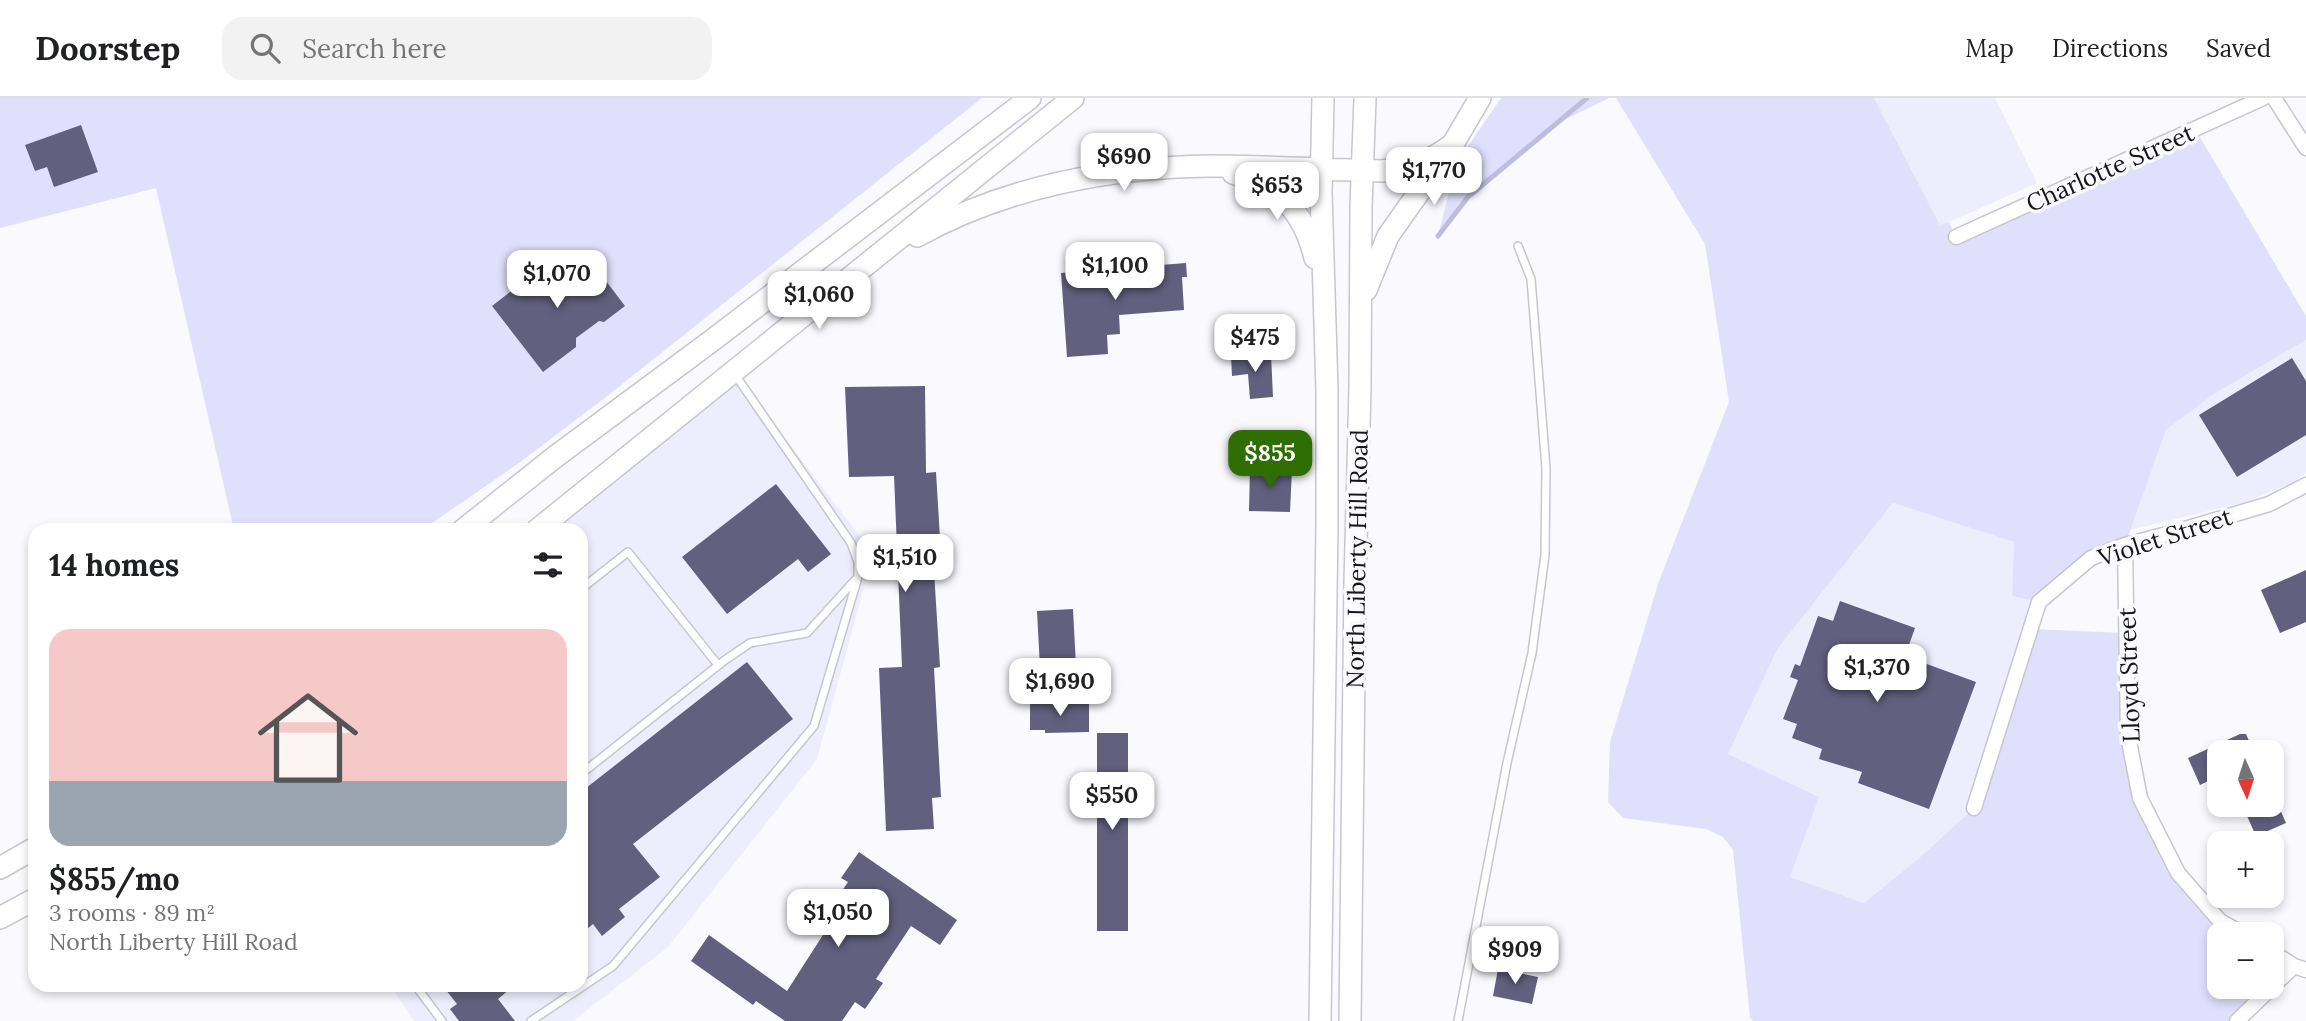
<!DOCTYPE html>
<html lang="en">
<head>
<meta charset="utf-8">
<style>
	body { margin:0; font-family:Lora,serif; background:#f2f2f2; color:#202124; height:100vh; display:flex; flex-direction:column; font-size:26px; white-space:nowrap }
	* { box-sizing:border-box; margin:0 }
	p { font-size:23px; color:#757577 }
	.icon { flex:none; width:38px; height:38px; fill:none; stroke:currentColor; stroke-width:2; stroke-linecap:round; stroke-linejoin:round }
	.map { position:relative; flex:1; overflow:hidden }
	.drawer { position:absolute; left:28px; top:425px; width:560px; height:469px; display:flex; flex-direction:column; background:#fff; border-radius:21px; box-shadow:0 4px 10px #0003 }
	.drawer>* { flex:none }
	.needle { width:46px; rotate:177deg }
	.fabs { position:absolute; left:2207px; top:642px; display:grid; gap:14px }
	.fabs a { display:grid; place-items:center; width:77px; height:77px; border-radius:14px; background:#fff; box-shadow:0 4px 10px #0003; font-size:35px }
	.price { position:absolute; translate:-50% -60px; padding:0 16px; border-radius:14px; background:#fff; color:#222; font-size:23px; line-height:46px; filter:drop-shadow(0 2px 4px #0008) }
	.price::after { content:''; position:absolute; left:50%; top:42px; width:21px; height:16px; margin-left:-10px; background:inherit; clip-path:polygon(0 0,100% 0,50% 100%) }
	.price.active { background:#2e6e02; color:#fff }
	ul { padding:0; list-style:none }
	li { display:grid; align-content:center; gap:14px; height:371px; padding:0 21px }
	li+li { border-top:2px solid #e0e0e0 }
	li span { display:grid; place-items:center; height:217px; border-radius:21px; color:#555 }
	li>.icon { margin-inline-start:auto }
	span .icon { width:126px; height:126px; fill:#fffc; stroke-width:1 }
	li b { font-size:30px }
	h2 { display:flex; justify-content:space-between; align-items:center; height:84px; padding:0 21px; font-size:30px }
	header { display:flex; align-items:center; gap:42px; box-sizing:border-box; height:98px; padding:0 35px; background:#fff; border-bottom:2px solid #e0e0e0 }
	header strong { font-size:33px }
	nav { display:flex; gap:38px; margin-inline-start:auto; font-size:24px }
	.search { width:490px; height:63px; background:#f2f2f2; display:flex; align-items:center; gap:18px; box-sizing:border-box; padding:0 24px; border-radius:21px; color:#757577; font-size:26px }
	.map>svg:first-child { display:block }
</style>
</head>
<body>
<header>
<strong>Doorstep</strong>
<div class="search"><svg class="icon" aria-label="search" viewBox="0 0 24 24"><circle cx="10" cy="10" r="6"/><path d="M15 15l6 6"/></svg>Search here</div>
<nav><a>Map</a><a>Directions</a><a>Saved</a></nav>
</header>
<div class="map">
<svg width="2306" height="923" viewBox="0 0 2306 923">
	<rect width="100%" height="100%" fill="#f9f9fe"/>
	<!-- built -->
	<path fill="#eeedfd" d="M1874,0H1995L2037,85L1940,128Z
		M2306,242V375L2293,384L2246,404L2130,432L2166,332L2214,296Z
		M734,274L863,442L868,475L817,661L668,849L573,923H414L390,887H581V432H536Z
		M1893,405L2014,444L2012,498L2039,504L1974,710L1918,761L1864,805L1790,780L1728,656L1778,550Z"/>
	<!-- green -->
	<path fill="#e1e0fc" d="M0,0H982L606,299L519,365L422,432H234L156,90L0,130Z
		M1501,0H1609L1550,29L1468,99L1438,138L1456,66Z
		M1616,0H1874L1940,127L1949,124L1956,139L2195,31L2306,218V242L2214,296L2166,332L2125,447L2091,460L2039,504L2012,498L2014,444L1893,405L1778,550L1728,656L1819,699L1790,779L1864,805L1918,761L1974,710L2030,531L2126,535L2140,700L2178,775L2243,836H2219V889H2272V854L2294,868L2237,923H1754L1750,920L1733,752L1723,739L1706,731L1623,720L1608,704L1610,644L1659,483L1729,304L1705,146Z"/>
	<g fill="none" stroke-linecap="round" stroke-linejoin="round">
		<!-- stream -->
		<path stroke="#bebdde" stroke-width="5" d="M1438,138L1468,99L1587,0"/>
	</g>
	<!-- building -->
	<path fill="#62607e" d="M81,27L98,74L54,89L47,69L35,73L25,47Z
		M587,158L625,208L604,224L599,223L576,240V249L543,274L492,208L542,169L544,171L551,164L559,175L562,173L564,176Z
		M1186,165L1187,179H1182L1184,212L1119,217L1120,236L1107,237L1108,256L1067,259L1061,175Z
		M1271,256L1273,299L1250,301L1248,276L1232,278L1231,258Z
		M2292,260L2306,283V337L2237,379L2199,317Z
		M925,288L926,375L936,374L942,473H934L940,569L934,570L941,699L932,700L934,731L886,733L879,570L902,569L894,378L849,379L845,289Z
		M1250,369L1292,371L1290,414L1249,413Z
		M776,386L831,456L808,474L798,461L727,516L682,459Z
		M2306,472V524L2280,535L2261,492Z
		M1840,503L1915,530L1905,558L1976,584L1929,711L1858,685L1862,674L1819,661L1822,651L1792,640L1797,626L1783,621L1798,582L1790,579L1795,566L1800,568L1818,518L1833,523Z
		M1073,511L1076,568L1040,570L1037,513Z
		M747,564L793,621L633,746L660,779L619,811L625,819L602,838L593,826L581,836V694Z
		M1089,605V634L1045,635V632H1030V606Z
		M1097,635H1128V833H1097Z
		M2240,636H2246L2254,654H2219V678L2200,687L2188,660Z
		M2242,707H2278L2286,725L2256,738Z
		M859,754L957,822L940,847L911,828L876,881L883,885L865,911L855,904L842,923H785L756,903L753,907L691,863L709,837L787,893L828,829L821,824L848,784L841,780Z
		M1498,871L1538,879L1532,906L1493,898Z
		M442,887H515L498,901L515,923H459L450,911L457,906Z"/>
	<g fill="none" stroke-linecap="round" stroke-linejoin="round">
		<defs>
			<path id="service" d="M581,491L628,454L718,567
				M581,676L725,562L750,545L807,535L855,482
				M415,887L442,923
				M531,923L613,868L814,628L858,479V464L851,445L734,275
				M1458,923L1507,665L1532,555L1545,457L1546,370L1531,181L1518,148"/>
			<path id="minor" d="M2274,0L2306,50
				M1956,139L2263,0
				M2125,447L2128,638L2140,700L2178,775L2220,823L2243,836
				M1974,710L2039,504L2091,460L2125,447L2175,434L2269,406L2306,387
				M2272,854L2294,868L2306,872
				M2237,923L2294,868"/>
			<path id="secondary" d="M1233,75C1280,90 1303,111 1315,160
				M917,138C1005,89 1111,69 1211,68C1268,68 1325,72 1382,73C1413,69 1428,65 1453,46
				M1366,192L1388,138L1453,46L1480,0
				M463,432L555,359L710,244L1030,0
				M537,432L1073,0
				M0,770L35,750
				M0,820L35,801
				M1320,923L1327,425V292L1321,94L1323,0
				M1350,923L1355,484L1360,289L1361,109L1365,0"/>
		</defs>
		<!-- service casing -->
		<use href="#service" stroke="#c6c6ce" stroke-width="10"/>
		<!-- minor casing -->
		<use href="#minor" stroke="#c6c6ce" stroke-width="17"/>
		<!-- secondary casing -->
		<use href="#secondary" stroke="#c6c6ce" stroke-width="24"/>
		<!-- service -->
		<use href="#service" stroke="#fff" stroke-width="7"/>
		<!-- minor -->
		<use href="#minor" stroke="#fff" stroke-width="14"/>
		<!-- secondary -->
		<use href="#secondary" stroke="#fff" stroke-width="21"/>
	</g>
	<g text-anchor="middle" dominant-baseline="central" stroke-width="7" stroke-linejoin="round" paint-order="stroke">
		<!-- street labels -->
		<g font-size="24" fill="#161618" stroke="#f9f9fe">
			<text transform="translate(2110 70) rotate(-24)">Charlotte Street</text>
			<text transform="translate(2165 439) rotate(-18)">Violet Street</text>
			<text transform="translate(1357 461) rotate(-89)">North Liberty Hill Road</text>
			<text transform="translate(2129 577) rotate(-92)">Lloyd Street</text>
		</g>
	</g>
</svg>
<div class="fabs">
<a><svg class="needle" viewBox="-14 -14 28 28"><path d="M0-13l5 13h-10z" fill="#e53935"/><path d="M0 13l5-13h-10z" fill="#757577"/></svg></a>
<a>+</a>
<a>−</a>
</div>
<b class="price" style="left:1124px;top:95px">$690</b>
<b class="price" style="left:1434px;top:109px">$1,770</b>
<b class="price" style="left:1277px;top:124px">$653</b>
<b class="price" style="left:1115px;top:204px">$1,100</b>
<b class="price" style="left:557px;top:212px">$1,070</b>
<b class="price" style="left:819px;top:233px">$1,060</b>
<b class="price" style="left:1255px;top:276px">$475</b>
<b class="price active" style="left:1270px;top:392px">$855</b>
<b class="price" style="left:905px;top:496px">$1,510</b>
<b class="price" style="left:1877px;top:606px">$1,370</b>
<b class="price" style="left:1060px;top:620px">$1,690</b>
<b class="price" style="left:1112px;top:734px">$550</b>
<b class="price" style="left:838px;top:851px">$1,050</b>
<b class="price" style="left:1515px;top:888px">$909</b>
<section class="drawer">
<h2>14 homes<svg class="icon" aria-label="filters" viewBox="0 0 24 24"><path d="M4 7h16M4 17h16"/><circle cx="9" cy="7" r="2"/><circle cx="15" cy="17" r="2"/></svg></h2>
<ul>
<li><span style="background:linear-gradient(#f6c9c9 70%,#9aa5b1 0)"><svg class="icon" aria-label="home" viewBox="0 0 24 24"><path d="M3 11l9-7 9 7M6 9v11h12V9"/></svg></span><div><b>$855/mo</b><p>3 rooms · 89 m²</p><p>North Liberty Hill Road</p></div></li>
</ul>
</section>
</div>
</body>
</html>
